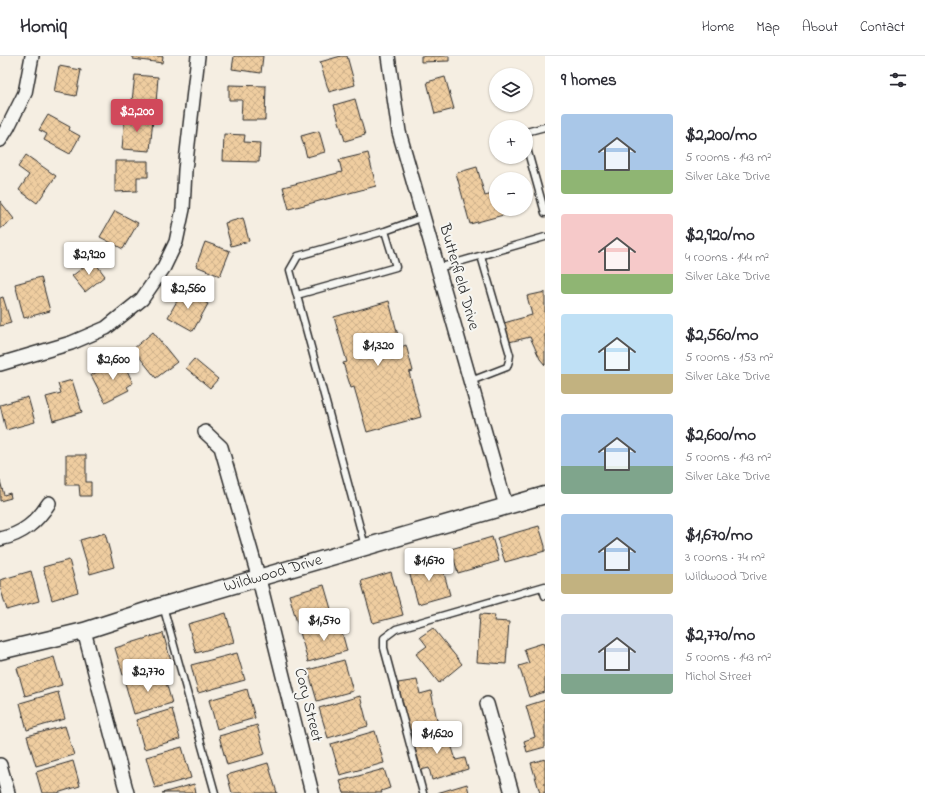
<!DOCTYPE html>
<html lang="en">
<head>
<meta charset="utf-8">
<style>
	body { margin:0; font-family:"Indie Flower",sans-serif; background:#f7f7f7; color:#2b2b33; height:100vh; display:flex; flex-direction:column; font-size:15px; white-space:nowrap }
	* { box-sizing:border-box; margin:0 }
	p { font-size:13px; color:#7c7c81 }
	.icon { flex:none; width:22px; height:22px; fill:none; stroke:currentColor; stroke-width:2; stroke-linecap:round; stroke-linejoin:round }
	.map { position:relative; flex:1; overflow:hidden }
	.side { display:flex; flex-direction:column; background:#fff; width:380px }
	.side>* { flex:none }
	.controls { position:absolute; left:489px; top:12px; display:grid; gap:8px }
	.controls a { display:grid; place-items:center; width:44px; height:44px; border-radius:50%; background:#fff; box-shadow:0 1px 3px #0004; font-size:20px }
	.price { position:absolute; translate:-50% -34px; padding:0 9px; border-radius:4px; background:#fff; color:#222; font-size:13px; line-height:26px; filter:drop-shadow(0 1px 2px #0008) }
	.price::after { content:''; position:absolute; left:50%; top:24px; width:12px; height:9px; margin-left:-6px; background:inherit; clip-path:polygon(0 0,100% 0,50% 100%) }
	.price.active { background:#d1495b; color:#fff }
	ul { padding:0; list-style:none }
	li { display:flex; align-items:center; gap:12px; height:100px; padding:0 16px }
	li span { display:grid; place-items:center; flex:none; width:112px; height:80px; border-radius:4px; color:#555 }
	li>.icon { margin-inline-start:auto }
	span .icon { width:48px; height:48px; fill:#fffc; stroke-width:1 }
	li b { font-size:17px }
	h2 { display:flex; justify-content:space-between; align-items:center; height:48px; padding:0 16px; font-size:17px }
	header { display:flex; align-items:center; gap:24px; box-sizing:border-box; height:56px; padding:0 20px; background:#fff; border-bottom:1px solid #e1e1e2 }
	header strong { font-size:19px }
	nav { display:flex; gap:22px; margin-inline-start:auto; font-size:14px }
	main { display:flex; flex:1; min-height:0 }
	.map>svg:first-child { display:block }
</style>
</head>
<body>
<header>
<strong>Homiq</strong>
<nav><a>Home</a><a>Map</a><a>About</a><a>Contact</a></nav>
</header>
<main>
<div class="map">
<svg width="545" height="737" viewBox="0 0 545 737">
	<defs>
		<pattern id="building-cross-hatch" width="8" height="8" patternUnits="userSpaceOnUse"><rect width="8" height="8" fill="#efcda0"/><path d="M0 0l8 8M0 8l8-8" fill="none" stroke="#cdb08a"/></pattern>
	</defs>
	<rect width="100%" height="100%" fill="#f5eee2"/>
	<filter id="ink" filterUnits="userSpaceOnUse"><feTurbulence type="fractalNoise" baseFrequency=".025" numOctaves="2"/><feDisplacementMap in="SourceGraphic" scale="8" xChannelSelector="R" yChannelSelector="G"/><feConvolveMatrix kernelMatrix="1 2 1 2 8 2 1 2 1" color-interpolation-filters="sRGB"/></filter>
	<g filter="url(#ink)">
		<!-- building -->
		<path fill="url(#building-cross-hatch)" stroke="#2b2b2b" d="M133,0H163L162,7L133,3Z
			M234,0H263L261,17L232,13Z
			M341,0H347L355,29L329,36L320,6Z
			M421,0H449V5L421,6Z
			M59,10L81,14L76,40L54,36Z
			M135,19L158,21L156,47L132,45Z
			M445,21L454,53L435,58L427,26Z
			M229,29L266,30L265,64H241L242,44H229Z
			M355,43L365,79L345,85L334,49Z
			M48,59L70,71L69,74L80,80L70,98L44,84L47,78L39,74Z
			M125,59L153,62L150,95L122,93Z
			M319,75L325,96L307,101L301,80Z
			M224,78L245,79L244,86L260,87L259,106L223,105Z
			M368,97L376,130L289,153L283,131L342,116L339,104Z
			M26,99L56,120L37,147L19,134L29,119L18,111Z
			M115,105H148V121H137V135L115,136Z
			M477,111L485,140L496,137V153H506L507,158L470,168L456,117Z
			M0,145L14,163L0,173Z
			M115,155L138,167L123,193L100,181Z
			M243,162L249,185L231,190L225,167Z
			M205,186L230,195L220,220L196,210Z
			M93,204L105,220L85,236L72,220Z
			M41,221L50,255L24,262L15,228Z
			M183,234L208,248L193,275L168,261Z
			M545,236V309L540,303L530,281L509,286L504,267L532,259L527,240Z
			M3,241L11,267L0,270V242Z
			M389,245L401,291L406,289L413,315L409,316L421,361L367,376L354,331L351,332L343,307L347,306L334,261Z
			M153,276L177,306L156,322L133,293Z
			M194,303L218,323L210,332L186,312Z
			M122,304L133,327L127,331L129,334L105,346L91,319Z
			M72,324L82,356L53,365L46,341L61,337L58,328Z
			M28,341L35,366L6,374L0,349Z
			M66,399H86V426H91V440H80L79,429H66Z
			M0,425L4,439L10,437L11,442L0,445Z
			M539,470L545,490V495L505,506L497,482Z
			M105,477L114,511L90,518L80,484Z
			M492,481L499,505L458,517L451,493Z
			M440,503L450,539L418,548L408,512Z
			M69,504L78,536L52,544L43,511Z
			M31,515L39,545L7,554L0,531V524Z
			M391,516L403,559L373,567L361,525Z
			M324,529L333,560L298,570L289,539Z
			M226,557L234,586L196,597L188,568Z
			M480,558L495,559L494,565L509,566L506,608L477,606Z
			M339,565L347,595L308,606L300,576Z
			M433,572L462,608L439,627L416,598L427,590L420,581Z
			M163,577L171,605L123,619L115,592Z
			M543,587L545,593V636L529,641L519,610L529,607L524,593Z
			M237,597L245,624L198,637L191,609Z
			M54,601L62,629L25,640L17,612Z
			M344,604L353,635L317,645L308,614Z
			M163,616L172,647L134,658L125,627Z
			M417,624L420,638L431,635L438,669L407,675L398,627Z
			M247,633L255,662L217,673L209,644Z
			M58,636L65,663L27,674L20,647Z
			M360,640L368,670L328,682L319,652Z
			M545,644V691L527,696L524,685L535,681L526,650Z
			M172,653L180,683L144,693L136,664Z
			M257,669L265,698L227,709L219,680Z
			M65,670L74,699L36,710L27,680Z
			M440,674L443,684L449,682L456,704L465,702L468,713L432,724L429,712L421,714L412,682Z
			M375,675L384,707L340,719L331,688Z
			M182,691L191,722L155,732L146,701Z
			M545,703V737H540L531,707Z
			M73,705L80,730L57,737H42L36,716Z
			M268,707L277,737H232L227,719Z
			M384,713L390,732L381,735L382,737H344L340,725Z
			M194,728L196,737H162Z
			M467,728L469,737H437Z"/>
		<g fill="none" stroke-linecap="round" stroke-linejoin="round">
			<defs>
				<path id="service" d="M526,76L545,71
					M526,89L545,157
					M438,212L545,181
					M297,239L396,211L385,175
					M471,325L507,311L509,305L510,299L481,200
					M365,490L290,214L298,200L385,175L424,161
					M542,531L545,540
					M163,550L215,737
					M423,737L384,592V582L396,573L545,530"/>
				<path id="minor" d="M388,0L399,76L506,450
					M0,84L8,71L25,37L32,0
					M0,308L71,287L106,272L142,243L164,211L176,186L183,153L185,114L198,0
					M205,376L221,391L259,523L312,737
					M0,483C23,478 37,466 49,447
					M84,575L127,737
					M487,648L512,737
					M0,709L8,737"/>
				<g id="tertiary">
					<path id="s1" d="M0,595L84,575L158,551L545,439"/>
				</g>
			</defs>
			<!-- service casing -->
			<use href="#service" stroke="#2b2b2b" stroke-width="9"/>
			<!-- minor casing -->
			<use href="#minor" stroke="#2b2b2b" stroke-width="16"/>
			<!-- tertiary casing -->
			<use href="#tertiary" stroke="#2b2b2b" stroke-width="19"/>
			<!-- service -->
			<use href="#service" stroke="#f6f6f2" stroke-width="6"/>
			<!-- minor -->
			<use href="#minor" stroke="#f6f6f2" stroke-width="13"/>
			<!-- tertiary -->
			<use href="#tertiary" stroke="#f6f6f2" stroke-width="16"/>
		</g>
	</g>
	<g text-anchor="middle" dominant-baseline="central" stroke-width="4" stroke-linejoin="round" paint-order="stroke">
		<!-- street labels -->
		<g font-size="16" fill="#2b2b2b" stroke="#f6f6f2">
			<text transform="translate(459 221) rotate(74)">Butterfield Drive</text>
			<text stroke="none"><textPath href="#s1" startOffset="284">Wildwood Drive</textPath></text>
			<text transform="translate(308 649) rotate(76)">Cory Street</text>
		</g>
	</g>
</svg>
<div class="controls">
<a><svg class="icon" aria-label="layers" viewBox="0 0 24 24"><path d="M12 4l9 5-9 5-9-5zM3 14l9 5 9-5"/></svg></a>
<a>+</a>
<a>−</a>
</div>
<b class="price active" style="left:137px;top:77px">$2,200</b>
<b class="price" style="left:89px;top:220px">$2,920</b>
<b class="price" style="left:188px;top:254px">$2,560</b>
<b class="price" style="left:378px;top:311px">$1,320</b>
<b class="price" style="left:113px;top:325px">$2,600</b>
<b class="price" style="left:429px;top:526px">$1,670</b>
<b class="price" style="left:324px;top:586px">$1,570</b>
<b class="price" style="left:148px;top:637px">$2,770</b>
<b class="price" style="left:437px;top:699px">$1,620</b>
</div>
<section class="side">
<h2>9 homes<svg class="icon" aria-label="filters" viewBox="0 0 24 24"><path d="M4 7h16M4 17h16"/><circle cx="9" cy="7" r="2"/><circle cx="15" cy="17" r="2"/></svg></h2>
<ul>
<li><span style="background:linear-gradient(#a9c7e8 70%,#8fb573 0)"><svg class="icon" aria-label="home" viewBox="0 0 24 24"><path d="M3 11l9-7 9 7M6 9v11h12V9"/></svg></span><div><b>$2,200/mo</b><p>5 rooms · 143 m²</p><p>Silver Lake Drive</p></div></li>
<li><span style="background:linear-gradient(#f6c9c9 75%,#8fb573 0)"><svg class="icon" aria-label="home" viewBox="0 0 24 24"><path d="M3 11l9-7 9 7M6 9v11h12V9"/></svg></span><div><b>$2,920/mo</b><p>4 rooms · 144 m²</p><p>Silver Lake Drive</p></div></li>
<li><span style="background:linear-gradient(#bfe0f5 75%,#c2b280 0)"><svg class="icon" aria-label="home" viewBox="0 0 24 24"><path d="M3 11l9-7 9 7M6 9v11h12V9"/></svg></span><div><b>$2,560/mo</b><p>5 rooms · 153 m²</p><p>Silver Lake Drive</p></div></li>
<li><span style="background:linear-gradient(#a9c7e8 65%,#7fa58c 0)"><svg class="icon" aria-label="home" viewBox="0 0 24 24"><path d="M3 11l9-7 9 7M6 9v11h12V9"/></svg></span><div><b>$2,600/mo</b><p>5 rooms · 143 m²</p><p>Silver Lake Drive</p></div></li>
<li><span style="background:linear-gradient(#a9c7e8 75%,#c2b280 0)"><svg class="icon" aria-label="home" viewBox="0 0 24 24"><path d="M3 11l9-7 9 7M6 9v11h12V9"/></svg></span><div><b>$1,670/mo</b><p>3 rooms · 74 m²</p><p>Wildwood Drive</p></div></li>
<li><span style="background:linear-gradient(#c9d6e8 75%,#7fa58c 0)"><svg class="icon" aria-label="home" viewBox="0 0 24 24"><path d="M3 11l9-7 9 7M6 9v11h12V9"/></svg></span><div><b>$2,770/mo</b><p>5 rooms · 143 m²</p><p>Michol Street</p></div></li>
</ul>
</section>
</main>
</body>
</html>
